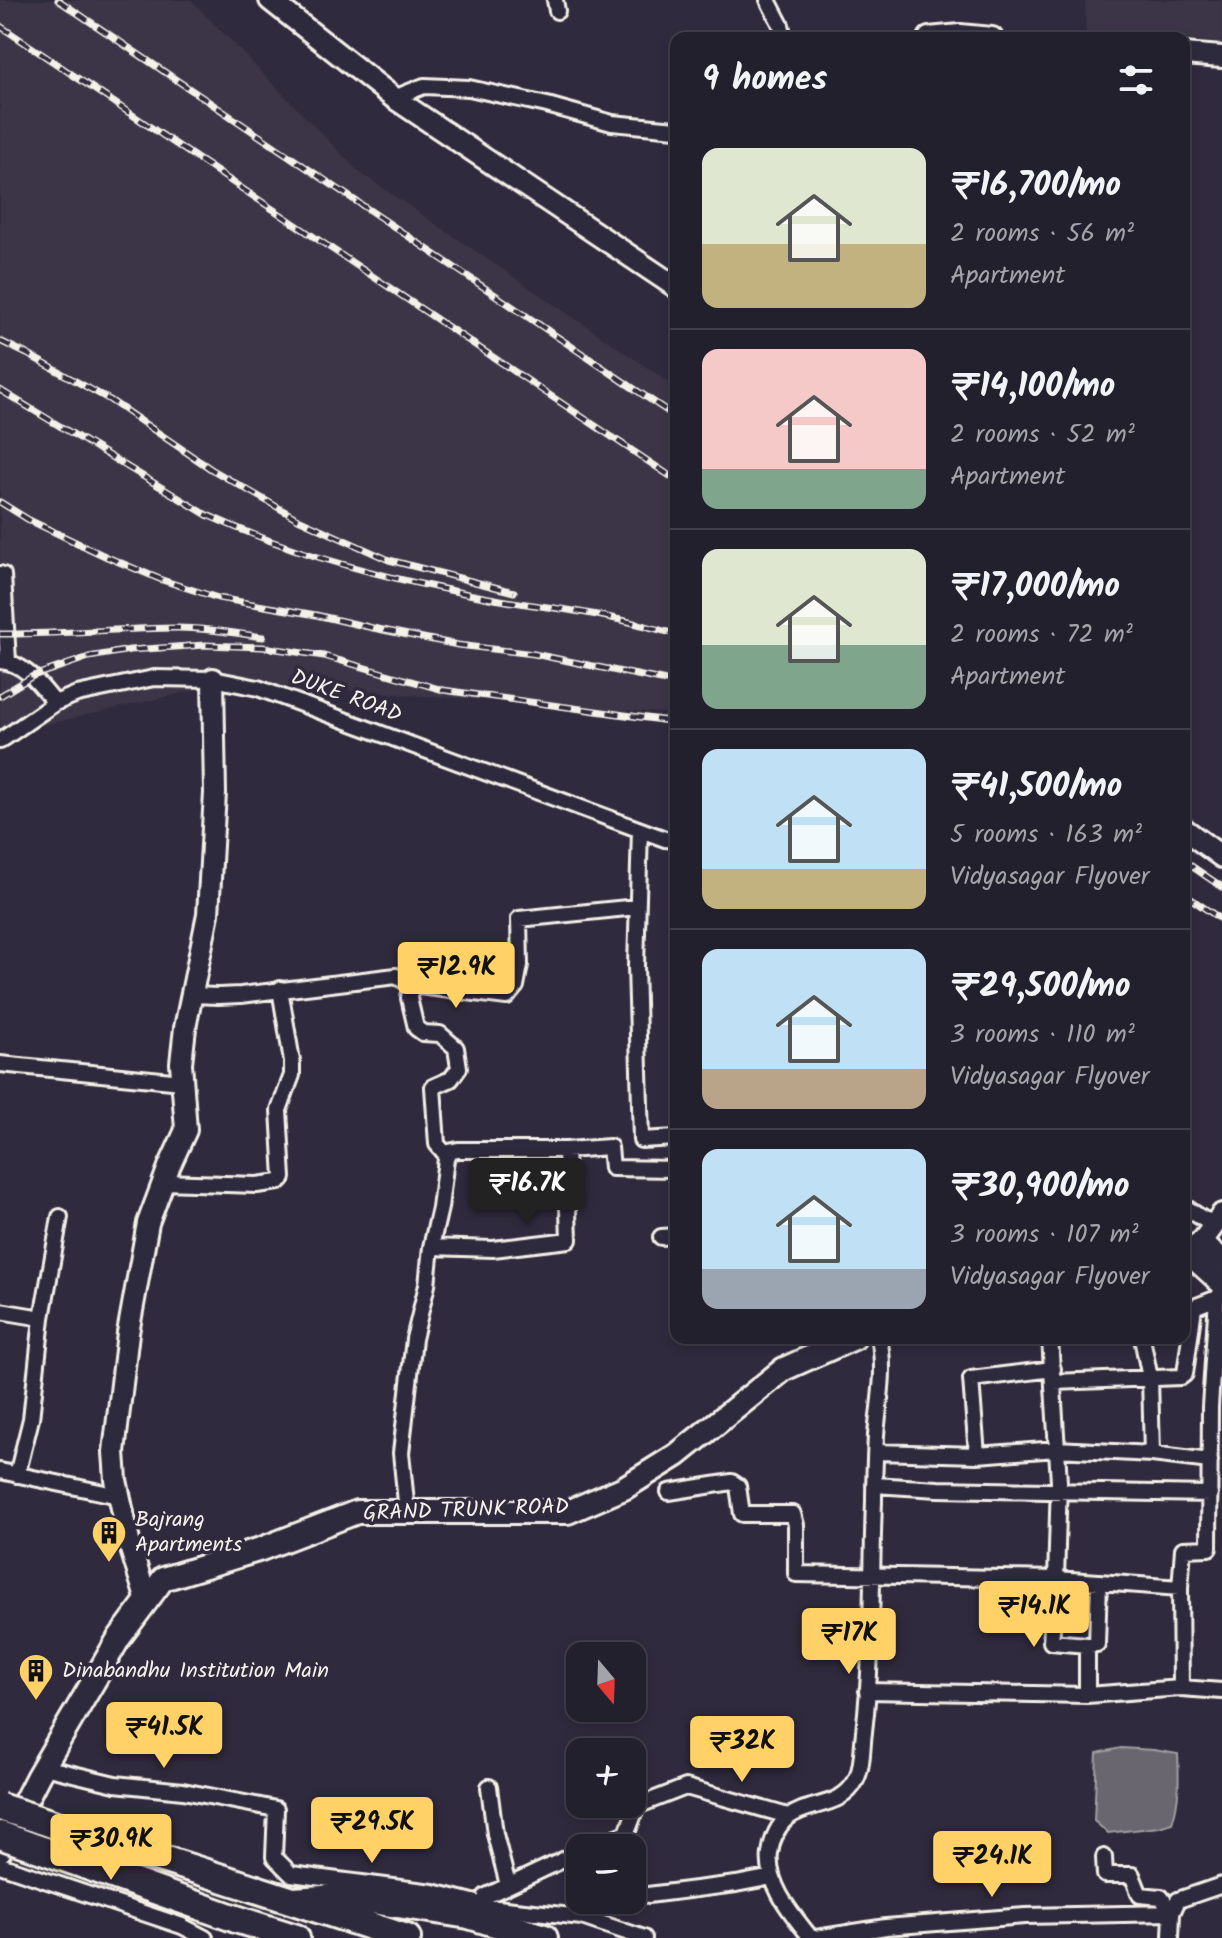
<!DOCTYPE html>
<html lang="en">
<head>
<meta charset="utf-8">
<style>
	body { margin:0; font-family:Kalam,sans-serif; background:#2f2d3a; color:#f1f3f6; height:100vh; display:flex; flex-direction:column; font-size:30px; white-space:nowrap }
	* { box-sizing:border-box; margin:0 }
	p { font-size:26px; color:#a3a3aa }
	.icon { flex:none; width:44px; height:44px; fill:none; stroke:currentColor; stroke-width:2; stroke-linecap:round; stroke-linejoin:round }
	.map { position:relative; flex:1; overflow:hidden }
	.panel { position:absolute; left:670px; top:32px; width:520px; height:1312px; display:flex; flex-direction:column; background:#23202e; border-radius:16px; box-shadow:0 4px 12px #0003,0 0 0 2px #403e4a }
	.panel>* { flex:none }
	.needle { width:52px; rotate:161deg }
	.fabs { position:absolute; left:566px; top:1642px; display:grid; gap:16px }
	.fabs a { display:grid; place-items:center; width:80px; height:80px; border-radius:16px; background:#23202e; box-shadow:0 4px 12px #0003,0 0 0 2px #403e4a; font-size:40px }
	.price { position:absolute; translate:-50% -68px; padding:0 18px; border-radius:8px; background:#ffd166; color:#111; font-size:26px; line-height:52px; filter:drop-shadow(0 2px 4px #0008) }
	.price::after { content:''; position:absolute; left:50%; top:48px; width:24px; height:18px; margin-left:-12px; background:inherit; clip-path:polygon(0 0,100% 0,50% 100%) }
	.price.active { background:#222; color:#fff }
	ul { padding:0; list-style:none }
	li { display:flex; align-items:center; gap:24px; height:200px; padding:0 32px }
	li+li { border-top:2px solid #403e4a }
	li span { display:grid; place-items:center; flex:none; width:224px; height:160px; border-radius:16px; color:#555 }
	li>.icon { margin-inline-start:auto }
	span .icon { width:96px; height:96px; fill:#fffc; stroke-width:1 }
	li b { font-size:34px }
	h2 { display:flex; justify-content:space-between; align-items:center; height:96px; padding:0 32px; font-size:34px }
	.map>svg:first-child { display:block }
</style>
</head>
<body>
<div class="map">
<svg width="1222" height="1938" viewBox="0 0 1222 1938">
	<rect width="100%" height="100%" fill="#2f2a3d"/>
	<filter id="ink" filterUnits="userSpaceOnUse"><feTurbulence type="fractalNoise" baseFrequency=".0125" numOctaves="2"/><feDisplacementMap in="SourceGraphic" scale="16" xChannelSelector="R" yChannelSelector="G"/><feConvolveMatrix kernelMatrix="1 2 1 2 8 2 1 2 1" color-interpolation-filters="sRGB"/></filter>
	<g filter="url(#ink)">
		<!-- built -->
		<path fill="#3b3647" d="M0,0H191L359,172L676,387V714L231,682L39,726L0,752Z
			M1085,0H1222V43L1184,40V38H1152L1086,33Z"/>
		<!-- water -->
		<path fill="#6a6670" stroke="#a19ea0" stroke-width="2" d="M1121,1748L1154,1750L1178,1754C1179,1778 1180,1800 1172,1823L1159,1827L1108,1833L1094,1821L1097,1753Z"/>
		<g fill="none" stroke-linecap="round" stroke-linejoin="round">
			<defs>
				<path id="street" d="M555,0L557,11
					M768,0L781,25L784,38
					M394,98L424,86L469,88L547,105L612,123L676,129
					M0,574L3,575L8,661
					M0,661C24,662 41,686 55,703
					M0,741L55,703L77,694L154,678L213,679L258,688L665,839L676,840
					M640,830L636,966L641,1140L676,1138
					M411,985L409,998L416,1028L423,1033L440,1034L456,1048L459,1068L451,1079L433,1087L437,1144L447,1156
					M192,995L218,996L241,995L396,976L411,985L507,997L516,986L520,965L519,919L637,907
					M0,1064L182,1082
					M163,1182L257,1185L279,1182L283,1178L279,1110L292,1075V1061L280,989
					M1184,1206L1203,1219L1215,1223L1222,1220
					M661,1237L676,1236
					M431,1247L493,1249L569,1240L566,1150
					M0,1311L42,1318
					M1050,1338L1059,1482L1056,1579L1051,1642L1087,1645V1695
					M1142,1338L1150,1378L1152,1454
					M1054,1382L1181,1377L1185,1374L1194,1307L1217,1298
					M876,1452L977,1455L1057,1449L1152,1454L1210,1461
					M977,1455L971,1379L1053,1369
					M0,1471L119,1496
					M17,1475L31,1419L42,1318L60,1217
					M874,1485L938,1489L1210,1494
					M669,1492L732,1482L738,1486L742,1514H793L796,1525V1574L1056,1579L1099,1582L1097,1644L1087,1645
					M407,1512L401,1453L414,1339L427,1285L431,1247L440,1208L446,1159L449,1152L458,1150H566L610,1147L612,1168L676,1169
					M1099,1582L1180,1588
					M1181,1688L1180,1588L1183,1549L1209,1548L1210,1407L1217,1298L1222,1292
					M867,1691L1087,1695L1181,1688L1222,1691
					M44,1767L115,1784L183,1791L276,1809L274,1857L291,1874L433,1892L497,1908L582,1917L644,1938
					M489,1787L495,1834L508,1885
					M589,1848L627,1833L637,1806L686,1787L788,1816
					M1104,1857L1105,1875H1132L1140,1895L1161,1897L1172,1913
					M0,1865L182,1926L205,1938
					M648,1895L736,1884L772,1877
					M486,1905V1896L580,1852
					M811,1938C793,1915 766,1885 770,1853C780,1789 836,1820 856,1780C863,1766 862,1746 864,1732C873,1656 871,1578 874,1501C874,1479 875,1457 876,1435C879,1401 886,1371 879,1338
					M816,1938L886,1927L1025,1916L1172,1913
					M1171,1938L1172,1913L1178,1900L1222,1885"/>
				<path id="secondary" d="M270,0L394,98L676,287
					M929,38L960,35L992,38
					M1184,54L1222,57
					M1184,829L1222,857
					M1201,1243L1222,1214
					M147,1601L130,1546L116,1480L114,1452L128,1333L148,1223L169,1167L186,1130L181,1063L185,1028L208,914L215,793L213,679"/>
				<path id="primary" d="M1189,1253L1222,1283
					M1184,1255L1201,1243L1222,1260
					M0,1850L38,1776L119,1638L163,1579L261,1549L357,1512H568L624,1488L677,1455L784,1369L854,1338"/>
				<path id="highway" d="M256,1889L407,1938
					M294,1901L352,1897L469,1915L544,1938
					M236,1919L296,1938"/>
			</defs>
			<!-- street casing -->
			<use href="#street" stroke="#f4f1e8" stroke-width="20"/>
			<!-- secondary casing -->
			<use href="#secondary" stroke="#f4f1e8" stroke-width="26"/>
			<!-- primary casing -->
			<use href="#primary" stroke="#f4f1e8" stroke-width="28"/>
			<!-- highway casing -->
			<use href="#highway" stroke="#f4f1e8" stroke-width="32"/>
			<!-- street -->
			<use href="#street" stroke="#2f2a3d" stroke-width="14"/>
			<!-- secondary -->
			<use href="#secondary" stroke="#2f2a3d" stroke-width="20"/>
			<!-- primary -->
			<use href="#primary" stroke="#2f2a3d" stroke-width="22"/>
			<!-- highway -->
			<use href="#highway" stroke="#2f2a3d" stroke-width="26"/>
			<defs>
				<path id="rail" d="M58,0L676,417
					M0,26L676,480
					M0,341L27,354L110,400L211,469L298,519L389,560L514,592
					M0,390L207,515C297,556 393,580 489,598C531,606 575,609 616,619C636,623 656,629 676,634
					M0,502L29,520L107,557L162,580L218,598L316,615L373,628L458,645L534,654L676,683
					M0,634C59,635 119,628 178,628C207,628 235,633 263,637
					M0,696L33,676L89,657L130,650L205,645L263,647L324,656L443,690L676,722
					M1184,861L1222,887
					M1184,894L1222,920"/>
			</defs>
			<!-- rail casing -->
			<use href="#rail" stroke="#f4f1e8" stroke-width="7"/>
			<!-- rail -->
			<use href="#rail" stroke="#2f2a3d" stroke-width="4" stroke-dasharray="12" stroke-linecap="butt"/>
			<defs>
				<path id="highway-bridge" d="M0,1807L256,1889
					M0,1835L236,1919"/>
			</defs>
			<!-- highway-bridge casing -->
			<use href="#highway-bridge" stroke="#f4f1e8" stroke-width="32" stroke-linecap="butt"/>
			<!-- highway-bridge -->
			<use href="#highway-bridge" stroke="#2f2a3d" stroke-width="26"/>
		</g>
	</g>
	<!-- icons -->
	<defs>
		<symbol id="building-pin" viewBox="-11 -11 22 30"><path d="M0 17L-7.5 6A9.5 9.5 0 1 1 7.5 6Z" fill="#ffd166" stroke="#2f2a3d"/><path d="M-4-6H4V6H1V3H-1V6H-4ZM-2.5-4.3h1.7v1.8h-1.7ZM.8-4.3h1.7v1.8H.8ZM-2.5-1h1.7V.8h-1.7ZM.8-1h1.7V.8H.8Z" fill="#111"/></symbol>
	</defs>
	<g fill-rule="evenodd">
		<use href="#building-pin" x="89" y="1513" width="40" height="54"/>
		<use href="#building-pin" x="16" y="1651" width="40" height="54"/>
	</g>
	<g text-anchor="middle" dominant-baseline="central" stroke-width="7" stroke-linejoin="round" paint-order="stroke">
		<!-- street labels -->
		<g font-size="22" fill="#f4f1e8" stroke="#2f2a3d">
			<text transform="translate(346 697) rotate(20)">DUKE ROAD</text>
			<text transform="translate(466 1511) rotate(-2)">GRAND TRUNK ROAD</text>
		</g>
		<!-- poi labels -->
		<g font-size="22" fill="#f4f1e8" stroke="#2f2a3d" text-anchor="start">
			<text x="135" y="1520">Bajrang<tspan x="135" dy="25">Apartments</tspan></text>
			<text x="62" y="1671">Dinabandhu Institution Main</text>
		</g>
	</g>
</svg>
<div class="fabs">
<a><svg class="needle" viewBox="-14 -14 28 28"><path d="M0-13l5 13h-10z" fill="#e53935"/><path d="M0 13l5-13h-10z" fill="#a3a3aa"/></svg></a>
<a>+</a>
<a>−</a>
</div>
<b class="price" style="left:456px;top:1010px">₹12.9K</b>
<b class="price active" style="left:527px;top:1226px">₹16.7K</b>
<b class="price" style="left:1034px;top:1649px">₹14.1K</b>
<b class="price" style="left:849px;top:1676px">₹17K</b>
<b class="price" style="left:164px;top:1770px">₹41.5K</b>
<b class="price" style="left:742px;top:1784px">₹32K</b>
<b class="price" style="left:372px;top:1865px">₹29.5K</b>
<b class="price" style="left:111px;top:1882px">₹30.9K</b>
<b class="price" style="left:992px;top:1899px">₹24.1K</b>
<section class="panel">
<h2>9 homes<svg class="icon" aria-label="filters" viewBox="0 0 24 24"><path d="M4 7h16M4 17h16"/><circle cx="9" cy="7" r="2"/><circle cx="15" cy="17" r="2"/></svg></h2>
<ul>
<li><span style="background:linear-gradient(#dfe7d0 60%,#c2b280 0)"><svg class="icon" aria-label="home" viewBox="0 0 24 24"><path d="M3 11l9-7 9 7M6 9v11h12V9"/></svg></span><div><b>₹16,700/mo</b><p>2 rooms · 56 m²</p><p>Apartment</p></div></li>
<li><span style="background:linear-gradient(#f6c9c9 75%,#7fa58c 0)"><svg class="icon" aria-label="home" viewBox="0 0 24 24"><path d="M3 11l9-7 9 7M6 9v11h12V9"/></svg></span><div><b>₹14,100/mo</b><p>2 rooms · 52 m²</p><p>Apartment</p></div></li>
<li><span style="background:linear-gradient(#dfe7d0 60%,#7fa58c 0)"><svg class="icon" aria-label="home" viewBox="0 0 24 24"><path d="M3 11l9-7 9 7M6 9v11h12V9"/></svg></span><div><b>₹17,000/mo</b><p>2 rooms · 72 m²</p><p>Apartment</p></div></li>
<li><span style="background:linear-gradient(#bfe0f5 75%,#c2b280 0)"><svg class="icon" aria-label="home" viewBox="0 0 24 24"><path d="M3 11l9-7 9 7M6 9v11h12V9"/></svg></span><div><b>₹41,500/mo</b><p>5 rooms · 163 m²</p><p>Vidyasagar Flyover</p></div></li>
<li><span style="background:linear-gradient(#bfe0f5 75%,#b9a48a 0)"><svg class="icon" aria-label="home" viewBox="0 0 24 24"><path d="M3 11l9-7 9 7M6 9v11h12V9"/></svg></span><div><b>₹29,500/mo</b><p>3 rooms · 110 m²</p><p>Vidyasagar Flyover</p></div></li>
<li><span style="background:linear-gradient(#bfe0f5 75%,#9aa5b1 0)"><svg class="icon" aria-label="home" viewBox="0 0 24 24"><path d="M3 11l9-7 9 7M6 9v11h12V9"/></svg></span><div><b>₹30,900/mo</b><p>3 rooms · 107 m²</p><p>Vidyasagar Flyover</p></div></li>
</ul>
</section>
</div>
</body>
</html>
